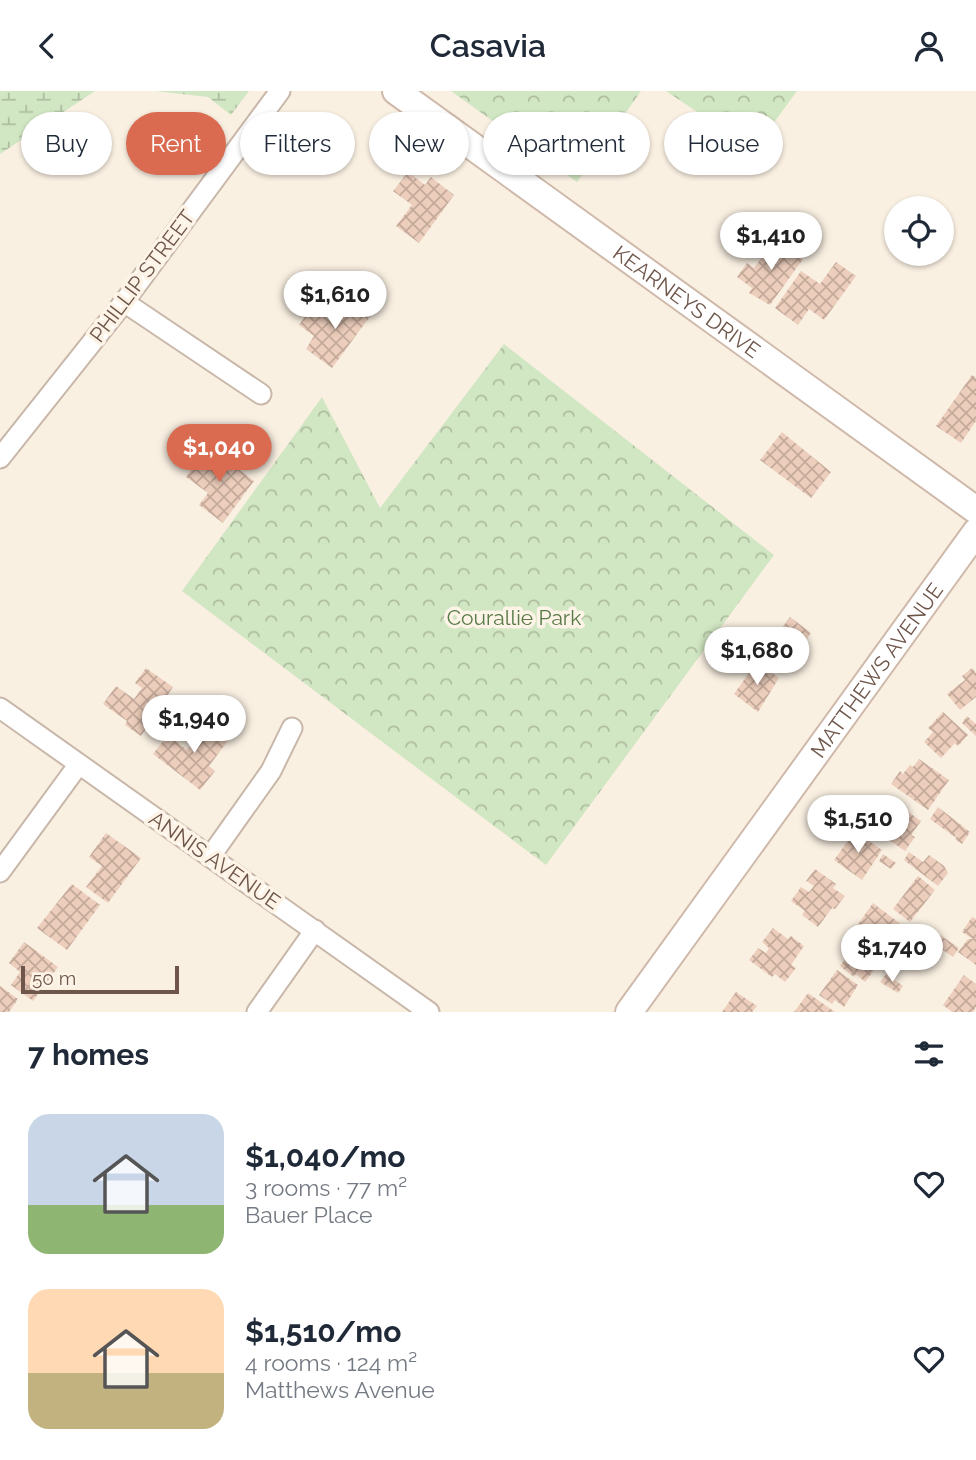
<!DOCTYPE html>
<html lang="en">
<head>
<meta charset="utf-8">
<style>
	body { margin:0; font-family:Raleway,sans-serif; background:#f2f2f3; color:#1f2937; height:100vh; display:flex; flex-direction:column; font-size:26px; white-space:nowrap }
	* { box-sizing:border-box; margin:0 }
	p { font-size:23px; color:#747a83 }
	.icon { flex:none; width:38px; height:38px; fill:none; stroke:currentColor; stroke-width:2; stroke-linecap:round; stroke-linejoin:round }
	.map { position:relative; height:921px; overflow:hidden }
	.side { display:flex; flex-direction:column; background:#fff; flex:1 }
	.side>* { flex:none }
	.top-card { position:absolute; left:21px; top:21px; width:934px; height:63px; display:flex; gap:14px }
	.controls { position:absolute; left:884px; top:105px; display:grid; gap:14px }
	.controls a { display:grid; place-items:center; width:70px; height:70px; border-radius:50%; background:#fff; box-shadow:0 2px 5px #0004; font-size:35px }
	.scale { position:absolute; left:21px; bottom:18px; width:158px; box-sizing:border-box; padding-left:7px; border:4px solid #6f564b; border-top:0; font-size:19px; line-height:24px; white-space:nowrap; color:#6f564b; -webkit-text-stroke:5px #fdf4e7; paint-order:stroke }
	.price { position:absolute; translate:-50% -60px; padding:0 16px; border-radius:24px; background:#fff; color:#222; font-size:23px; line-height:46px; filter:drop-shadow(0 2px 4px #0008) }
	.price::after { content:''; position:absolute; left:50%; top:42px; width:21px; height:16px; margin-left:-10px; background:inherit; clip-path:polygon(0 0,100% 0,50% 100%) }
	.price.on { background:#da6b50; color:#fff }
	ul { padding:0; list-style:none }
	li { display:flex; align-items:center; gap:21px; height:175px; padding:0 28px }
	li span { display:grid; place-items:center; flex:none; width:196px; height:140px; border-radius:21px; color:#555 }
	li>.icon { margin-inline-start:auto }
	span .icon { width:84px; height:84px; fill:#fffc; stroke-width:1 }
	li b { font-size:30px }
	h2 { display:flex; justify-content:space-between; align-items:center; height:84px; padding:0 28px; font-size:30px }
	.pill { padding:0 24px; border-radius:32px; background:#fff; box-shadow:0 2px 5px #0004; font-size:24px; line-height:63px }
	.pill.on { background:#da6b50; color:#fff }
	header { display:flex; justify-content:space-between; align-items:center; height:91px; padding:0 28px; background:#fff; font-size:32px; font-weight:600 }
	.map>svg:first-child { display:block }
</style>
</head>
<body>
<header><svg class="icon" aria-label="back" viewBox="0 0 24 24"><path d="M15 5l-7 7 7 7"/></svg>Casavia<svg class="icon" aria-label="person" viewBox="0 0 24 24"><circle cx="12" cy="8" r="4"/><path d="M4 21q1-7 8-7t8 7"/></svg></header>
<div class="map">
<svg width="976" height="921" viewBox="0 0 976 921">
	<defs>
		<pattern id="wetland-marsh" width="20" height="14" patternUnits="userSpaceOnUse" patternTransform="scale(1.75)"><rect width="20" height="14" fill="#d1e6c2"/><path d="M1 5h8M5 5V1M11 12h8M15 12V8" fill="none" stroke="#aebda0"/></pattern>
		<pattern id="park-crowns" width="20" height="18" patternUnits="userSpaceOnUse" patternTransform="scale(1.75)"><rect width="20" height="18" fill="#d1e6c2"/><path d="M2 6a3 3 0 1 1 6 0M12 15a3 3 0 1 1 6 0" fill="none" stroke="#aebda0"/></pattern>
		<pattern id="building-cross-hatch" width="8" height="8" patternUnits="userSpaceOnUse" patternTransform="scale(1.75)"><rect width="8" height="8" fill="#edcebc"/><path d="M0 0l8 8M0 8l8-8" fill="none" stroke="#c4aa9b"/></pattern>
	</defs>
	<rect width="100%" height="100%" fill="#faf0e2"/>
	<!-- wetland -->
	<path fill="url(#wetland-marsh)" d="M0,0H95L0,63Z
		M155,0H249L231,24L208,6Z"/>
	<!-- park -->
	<path fill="url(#park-crowns)" d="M451,0H641L577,91Z
		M666,0H797L754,59Z
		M504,253L774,464L546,774L182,500L322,306L380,417Z"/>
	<!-- building -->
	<path fill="url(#building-cross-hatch)" d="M408,81L425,94L431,86L454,104L419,152L396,135L412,114L393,100Z
		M775,148L803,168L770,214L749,202L752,197L737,186L747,172L754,177Z
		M836,171L856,185L824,229L809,218L798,234L775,217L801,180L820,193Z
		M347,210L358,217L362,211L374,220L332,277L306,258L314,245L299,234L312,216L332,231Z
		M972,284L976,287V330L961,352L936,335Z
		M782,341L831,381L811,407L760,369Z
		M208,355L254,390L223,432L199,414L208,402L186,386Z
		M790,526L811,542L788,573L767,557Z
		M757,571L779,587L758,621L734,603Z
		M146,577L173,596L141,645L125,634L127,630L103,613L116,595L134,608L142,597L135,592Z
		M972,577L976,582V606L960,619L947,603L965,589L962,585Z
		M943,621L968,644L958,655L955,652L941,667L924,651L933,641L928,637Z
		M967,625L976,633V645L962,632Z
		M208,630L230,647L209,675L215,680L200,699L153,663L168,644L187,659Z
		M919,668L949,689L928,719L891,693L900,680L903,683L910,674L913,676Z
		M890,708L921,730L911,744L915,746L905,760L870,736Z
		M938,716L970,741L962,753L955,748L960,740L955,746L930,728Z
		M855,740L882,759L862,789L834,769Z
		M106,742L141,767L108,812L86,796L102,775L89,766Z
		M909,761L923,771L929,764L944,775L948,782L938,795L904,769Z
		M883,763L896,772L891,778L879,770Z
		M815,778L836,793L833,797L845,805L835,818L832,817L818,836L802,824L805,820L791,810L801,796L809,801L814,795L806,790Z
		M918,785L935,799L910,831L893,818Z
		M72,793L100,814L67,859L37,837Z
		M873,812L902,834L885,857L856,836Z
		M972,826L976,828V874L958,861L968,848H973L962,841Z
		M773,837L788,848L791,845L804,855L791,874L796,877L785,891L775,883L772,886L749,869L758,857L766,862L769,857L762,851Z
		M940,844L959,857L953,866L933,852Z
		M859,850L868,858L871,854L885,865L865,891L856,883L854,886L840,875Z
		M24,851L58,876L33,910L11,894L20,881L9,872Z
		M837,879L858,894L844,916L835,909L832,913L819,904Z
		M886,883L903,895L898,902L880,891Z
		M964,884L976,893V916L973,921H952L943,914Z
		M0,895L18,908L9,921H0Z
		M736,901L757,915L752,921H722Z
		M808,902L835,921H794Z"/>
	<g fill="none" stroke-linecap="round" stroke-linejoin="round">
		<defs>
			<path id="street" d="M124,211L261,303
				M0,367L124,211L280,0
				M0,617L429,921
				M210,766L271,680L292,637
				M0,781L79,673
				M257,921L315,839"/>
			<g id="secondary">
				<path id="s1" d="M396,0L976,419"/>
				<path id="s2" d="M629,921L976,441"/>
			</g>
		</defs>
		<!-- street casing -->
		<use href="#street" stroke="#c9b7aa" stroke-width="23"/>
		<!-- secondary casing -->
		<use href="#secondary" stroke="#ceb9aa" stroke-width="30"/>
		<!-- street -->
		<use href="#street" stroke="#fff" stroke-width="19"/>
		<!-- secondary -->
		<use href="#secondary" stroke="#fff" stroke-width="26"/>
	</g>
	<g text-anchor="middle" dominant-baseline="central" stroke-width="7" stroke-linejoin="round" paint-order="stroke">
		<!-- street labels -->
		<g font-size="21" fill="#6f564b" stroke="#fdf4e7">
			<text transform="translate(142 185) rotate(-53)">PHILLIP STREET</text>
			<text stroke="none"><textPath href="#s1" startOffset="359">KEARNEYS DRIVE</textPath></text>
			<text stroke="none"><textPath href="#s2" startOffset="422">MATTHEWS AVENUE</textPath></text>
			<text transform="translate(215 769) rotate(35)">ANNIS AVENUE</text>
		</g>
		<!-- park labels -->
		<g font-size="21" fill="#577a47" stroke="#fdf4e7">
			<text x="514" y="526">Courallie Park</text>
		</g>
	</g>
</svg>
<div class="controls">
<a><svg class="icon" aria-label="locate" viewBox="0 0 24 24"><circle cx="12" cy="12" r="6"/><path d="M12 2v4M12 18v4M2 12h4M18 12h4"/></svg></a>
</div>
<div class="scale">50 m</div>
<b class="price" style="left:771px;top:181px">$1,410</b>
<b class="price" style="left:335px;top:240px">$1,610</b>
<b class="price on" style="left:219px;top:393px">$1,040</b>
<b class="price" style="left:757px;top:596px">$1,680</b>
<b class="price" style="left:194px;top:664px">$1,940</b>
<b class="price" style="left:858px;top:764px">$1,510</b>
<b class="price" style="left:892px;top:893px">$1,740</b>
<div class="top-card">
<a class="pill">Buy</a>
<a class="pill on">Rent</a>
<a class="pill">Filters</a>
<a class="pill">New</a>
<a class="pill">Apartment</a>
<a class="pill">House</a>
</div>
</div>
<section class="side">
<h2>7 homes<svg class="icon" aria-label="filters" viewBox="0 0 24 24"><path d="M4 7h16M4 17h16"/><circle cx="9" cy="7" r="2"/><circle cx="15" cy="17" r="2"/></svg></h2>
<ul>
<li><span style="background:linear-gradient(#c9d6e8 65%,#8fb573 0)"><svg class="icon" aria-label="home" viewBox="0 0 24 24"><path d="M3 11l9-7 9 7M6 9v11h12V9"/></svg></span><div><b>$1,040/mo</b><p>3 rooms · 77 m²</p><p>Bauer Place</p></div><svg class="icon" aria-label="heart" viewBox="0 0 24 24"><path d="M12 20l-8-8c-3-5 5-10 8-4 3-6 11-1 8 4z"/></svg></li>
<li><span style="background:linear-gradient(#ffd9b3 60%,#c2b280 0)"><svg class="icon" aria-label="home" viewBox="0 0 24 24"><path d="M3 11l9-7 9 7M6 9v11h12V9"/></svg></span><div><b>$1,510/mo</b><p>4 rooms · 124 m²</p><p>Matthews Avenue</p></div><svg class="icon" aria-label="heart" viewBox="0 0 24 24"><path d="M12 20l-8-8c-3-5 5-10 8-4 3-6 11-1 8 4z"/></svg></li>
</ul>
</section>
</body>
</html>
